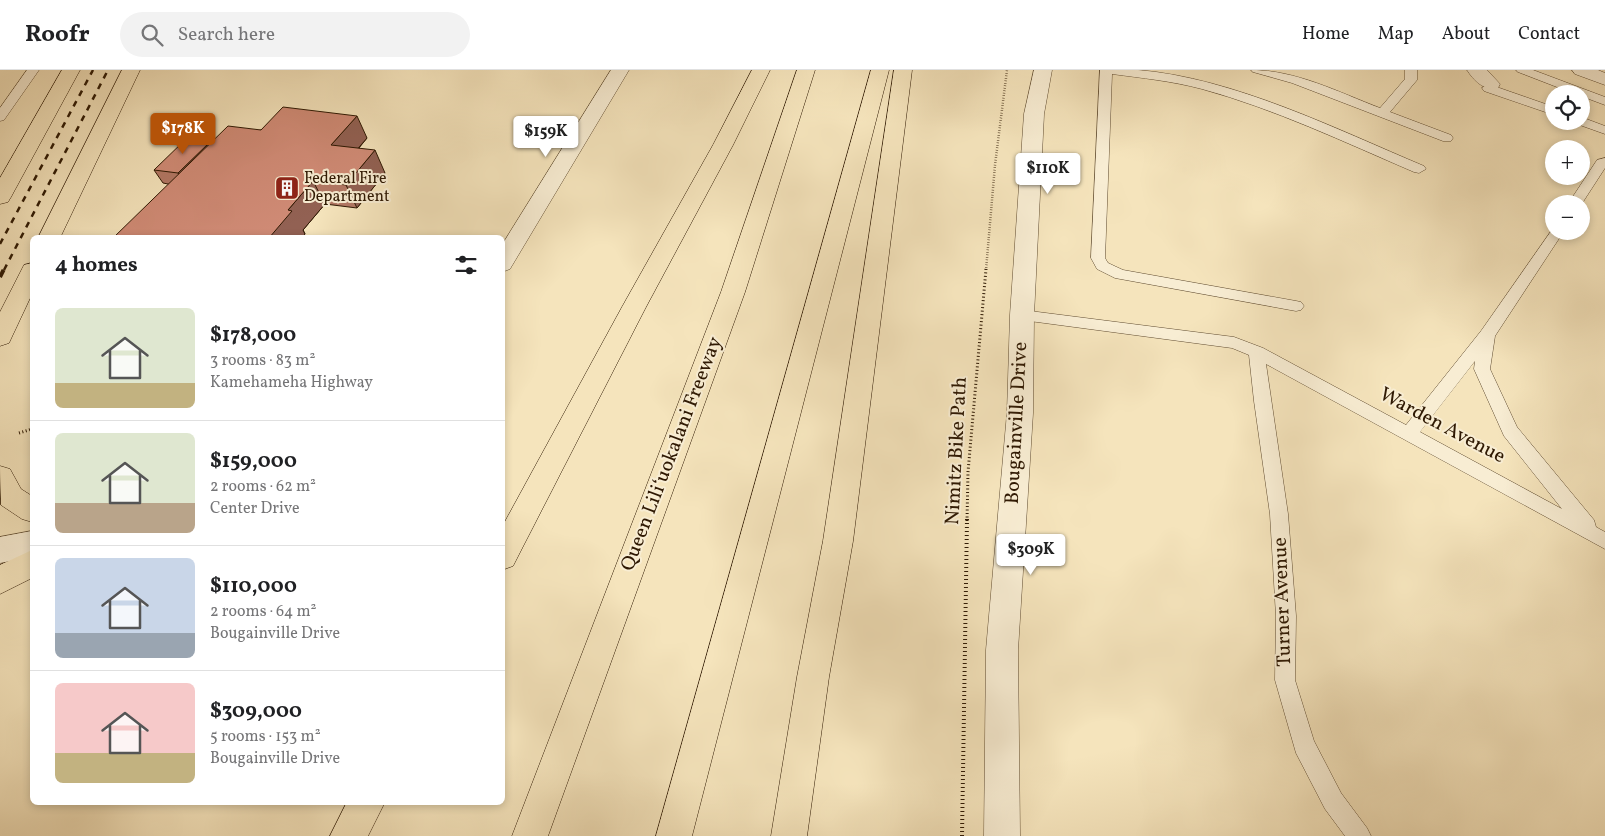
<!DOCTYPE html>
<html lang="en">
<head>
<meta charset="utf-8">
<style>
	body { margin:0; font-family:Vollkorn,serif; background:#f2f2f2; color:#202124; height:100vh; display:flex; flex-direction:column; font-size:19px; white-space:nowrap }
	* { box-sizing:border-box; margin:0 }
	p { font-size:16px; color:#757577 }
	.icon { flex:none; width:28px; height:28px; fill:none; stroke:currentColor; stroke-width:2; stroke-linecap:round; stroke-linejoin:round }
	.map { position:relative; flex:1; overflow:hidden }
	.details { position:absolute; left:30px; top:165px; width:475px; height:570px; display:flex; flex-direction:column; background:#fff; border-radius:8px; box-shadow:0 2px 8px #0003 }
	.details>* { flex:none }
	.fabs { position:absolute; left:1545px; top:15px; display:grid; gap:10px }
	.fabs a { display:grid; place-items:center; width:45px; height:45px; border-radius:50%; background:#fff; box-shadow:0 2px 8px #0003; font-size:25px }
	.price { position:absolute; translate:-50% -42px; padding:0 11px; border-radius:5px; background:#fff; color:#222; font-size:16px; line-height:32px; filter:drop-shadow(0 1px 2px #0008) }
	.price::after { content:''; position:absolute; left:50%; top:30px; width:15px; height:11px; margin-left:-8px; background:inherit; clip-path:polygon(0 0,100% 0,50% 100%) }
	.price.selected { background:#b45309; color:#fff }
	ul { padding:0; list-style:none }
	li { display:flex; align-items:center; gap:15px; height:125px; padding:0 25px }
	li+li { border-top:1px solid #e0e0e0 }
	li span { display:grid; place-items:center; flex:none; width:140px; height:100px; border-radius:8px; color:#555 }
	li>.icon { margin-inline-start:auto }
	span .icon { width:60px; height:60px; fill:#fffc; stroke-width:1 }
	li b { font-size:21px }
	h2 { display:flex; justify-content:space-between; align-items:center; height:60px; padding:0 25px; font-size:21px }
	header { display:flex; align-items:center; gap:30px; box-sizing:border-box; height:70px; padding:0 25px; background:#fff; border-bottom:1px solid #e0e0e0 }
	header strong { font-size:24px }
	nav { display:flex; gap:28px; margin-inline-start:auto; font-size:18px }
	.search { width:350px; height:45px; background:#f2f2f2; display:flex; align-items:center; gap:12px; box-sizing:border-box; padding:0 18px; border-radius:28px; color:#757577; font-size:19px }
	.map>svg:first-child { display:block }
</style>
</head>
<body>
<header>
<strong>Roofr</strong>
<div class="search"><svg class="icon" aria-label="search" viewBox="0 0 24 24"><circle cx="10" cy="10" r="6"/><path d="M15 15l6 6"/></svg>Search here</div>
<nav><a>Home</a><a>Map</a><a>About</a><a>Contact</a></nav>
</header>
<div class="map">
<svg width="1605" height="766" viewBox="0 0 1605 766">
	<rect width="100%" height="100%" fill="#f5e4bc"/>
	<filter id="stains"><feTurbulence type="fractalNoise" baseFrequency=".004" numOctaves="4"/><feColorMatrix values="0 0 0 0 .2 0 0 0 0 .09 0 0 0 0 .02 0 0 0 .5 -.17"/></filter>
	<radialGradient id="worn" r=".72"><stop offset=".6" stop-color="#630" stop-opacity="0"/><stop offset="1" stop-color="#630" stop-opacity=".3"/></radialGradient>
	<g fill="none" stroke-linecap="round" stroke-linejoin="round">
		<defs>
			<path id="service" d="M27,0H39L4,50L0,51V38Z
				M1100,0C1113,0 1126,0 1138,0C1234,8 1336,59 1424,96L1426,99L1419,103L1414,102C1344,72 1275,39 1202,19C1172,11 1142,8 1112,4L1105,188L1108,193L1123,200L1296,231L1301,232L1304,236L1301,240L1296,241L1115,208L1097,199L1091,188Z
				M1251,0C1296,0 1338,22 1380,38L1405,9V0H1417V10L1390,42L1451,65L1453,68L1451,71H1443L1292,13L1253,2Z
				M1516,0H1533L1605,27V35L1581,26V24H1575L1518,2Z
				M1488,14L1554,37V45L1484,21L1482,18Z
				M1581,47L1605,56V64L1577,54L1575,51H1581Z
				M1605,88V98L1581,135L1568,134L1597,90Z
				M1554,157V161H1564L1495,266L1490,299L1517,357L1594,450L1596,457L1605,462V479L1266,294L1288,444L1296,546L1295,610L1314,671L1341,723L1367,758L1371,766H1345L1325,739L1296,683L1275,610L1276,546L1270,444L1254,331L1249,285L1232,278L1022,250L1017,249L1014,245L1017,241L1022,240L1234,267L1263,278L1406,355L1481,261ZM1475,291L1474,299L1504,366L1562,439L1420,362Z"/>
			<path id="minor" d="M611,0H629L510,199L502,202V175Z
				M1467,0H1487L1500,14L1498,18C1484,21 1474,11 1467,0Z
				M32,461V487L0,493V467Z"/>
			<path id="tertiary" d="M1034,0H1052L1044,44L1034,245L1033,343L1018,580L1020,766H984L986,580L1007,343L1010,245L1024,44Z
				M1572,0H1598L1605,3V15L1575,4Z"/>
			<path id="primary" d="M62,0H80L11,127L8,132L0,134V108Z
				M122,0H140L60,168H38Z
				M32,193V224L9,273L0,276V242L24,195Z
				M0,396L10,399L21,419L32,426V452L22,449L1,435Z
				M32,480V508L0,524V495Z"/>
			<path id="motorway" d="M752,0H770L733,75L646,237L513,496L502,500V457L622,237L713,75Z
				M797,0H815L745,222L548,766H512L721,222Z
				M871,0H889L692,766H656Z
				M894,0H912L853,471L829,607L807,766H771L797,607L823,471Z
				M347,732H385L368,766H330Z"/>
		</defs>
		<!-- service casing -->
		<use href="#service" stroke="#604c31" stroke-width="1"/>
		<!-- minor casing -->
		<use href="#minor" stroke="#604c31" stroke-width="1"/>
		<!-- tertiary casing -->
		<use href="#tertiary" stroke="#604c31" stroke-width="1"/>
		<!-- primary casing -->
		<use href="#primary" stroke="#2f1903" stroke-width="1"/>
		<!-- motorway casing -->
		<use href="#motorway" stroke="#2f1903" stroke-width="1"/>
		<!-- path-far2 -->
		<path stroke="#2f1903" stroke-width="2.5" stroke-dasharray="0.5 2" stroke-linecap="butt" d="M986,200L995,95L1007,0"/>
		<!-- path-far1 -->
		<path stroke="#2f1903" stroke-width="3" stroke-dasharray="1 2.5" stroke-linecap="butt" d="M19,363L32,359
			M967,451L968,402L986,199"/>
		<!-- path -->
		<path stroke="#2f1903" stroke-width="4" stroke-dasharray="1 3" stroke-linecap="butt" d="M962,766L967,449"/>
		<!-- service -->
		<use href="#service" fill="#f8edd3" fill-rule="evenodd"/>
		<!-- minor -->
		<use href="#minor" fill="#f8edd3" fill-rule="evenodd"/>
		<!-- tertiary -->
		<use href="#tertiary" fill="#f8edd3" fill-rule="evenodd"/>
		<!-- primary -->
		<use href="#primary" fill="#f5e4bc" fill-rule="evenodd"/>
		<!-- motorway -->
		<use href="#motorway" fill="#f5e4bc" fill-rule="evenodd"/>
		<!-- rail-far1 -->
		<path stroke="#2f1903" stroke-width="2.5" stroke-dasharray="6 6" stroke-linecap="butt" d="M0,174L93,0
			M4,200L108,0"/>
		<!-- rail -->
		<path stroke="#2f1903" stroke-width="4" stroke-dasharray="8 8" stroke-linecap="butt" d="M0,207L4,199"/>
	</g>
	<!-- wall -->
	<path fill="#b37865" stroke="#2f1903" d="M261,60L367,68L359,78L385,103L357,138L325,134L303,160L305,164L168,114L163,113L154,100L212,71Z"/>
	<!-- shaded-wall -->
	<path fill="#926153" stroke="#2f1903" d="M357,46L367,68L342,97L331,75Z
		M212,70L219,83L187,116L178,103Z
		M375,80L385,103L357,138L346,115Z
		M313,111L325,134L303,160L305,164L302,168H269L288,140Z"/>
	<!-- building -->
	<path fill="#d08b76" stroke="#2f1903" d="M283,37L357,46L331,75L375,80L346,115L313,111L288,140L292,141L269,168H113L228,56L261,60Z
		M188,67L212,70L178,103L154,100Z"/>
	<!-- icons -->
	<defs>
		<symbol id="building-square" viewBox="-11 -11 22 22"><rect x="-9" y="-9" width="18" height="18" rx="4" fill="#8f2418" stroke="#f8edd3"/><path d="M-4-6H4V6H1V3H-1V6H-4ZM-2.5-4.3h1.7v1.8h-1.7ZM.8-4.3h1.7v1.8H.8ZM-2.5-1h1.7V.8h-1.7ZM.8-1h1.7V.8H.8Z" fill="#fff"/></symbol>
	</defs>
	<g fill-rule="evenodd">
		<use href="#building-square" x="273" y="104" width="28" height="28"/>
	</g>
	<g text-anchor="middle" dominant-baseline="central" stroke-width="4" stroke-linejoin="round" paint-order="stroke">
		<!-- far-poi labels -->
		<g font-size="16" fill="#2f1903" stroke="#f8edd3" text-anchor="start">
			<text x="304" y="109">Federal Fire<tspan x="304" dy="18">Department</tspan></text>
		</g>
		<!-- street labels -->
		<g font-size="20" fill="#2f1903" stroke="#f8edd3">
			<text transform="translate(1017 353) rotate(-87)">Bougainville Drive</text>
			<text transform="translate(1442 356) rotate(28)">Warden Avenue</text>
			<text transform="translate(957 381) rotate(-87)">Nimitz Bike Path</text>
			<text transform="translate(672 384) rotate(-69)">Queen Liliʻuokalani Freeway</text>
			<text transform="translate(1283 532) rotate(-92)">Turner Avenue</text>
		</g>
	</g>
	<rect width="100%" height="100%" filter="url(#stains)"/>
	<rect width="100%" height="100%" fill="url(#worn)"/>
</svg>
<div class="fabs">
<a><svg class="icon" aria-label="locate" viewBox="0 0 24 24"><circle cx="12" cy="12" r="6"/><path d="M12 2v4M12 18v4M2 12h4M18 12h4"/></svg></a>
<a>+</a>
<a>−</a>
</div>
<b class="price selected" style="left:183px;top:85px">$178K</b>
<b class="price" style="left:546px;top:88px">$159K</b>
<b class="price" style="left:1048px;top:125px">$110K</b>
<b class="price" style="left:1031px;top:506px">$309K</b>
<section class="details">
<h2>4 homes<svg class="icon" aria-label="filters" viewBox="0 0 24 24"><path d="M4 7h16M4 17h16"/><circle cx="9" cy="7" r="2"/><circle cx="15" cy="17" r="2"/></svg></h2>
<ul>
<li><span style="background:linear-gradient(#dfe7d0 75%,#c2b280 0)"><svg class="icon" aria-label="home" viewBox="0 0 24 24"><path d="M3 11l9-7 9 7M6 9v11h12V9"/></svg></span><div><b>$178,000</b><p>3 rooms · 83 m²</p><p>Kamehameha Highway</p></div></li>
<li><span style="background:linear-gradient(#dfe7d0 70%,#b9a48a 0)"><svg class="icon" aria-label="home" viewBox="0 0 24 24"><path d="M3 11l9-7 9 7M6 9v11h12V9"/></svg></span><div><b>$159,000</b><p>2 rooms · 62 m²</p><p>Center Drive</p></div></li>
<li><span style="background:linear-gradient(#c9d6e8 75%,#9aa5b1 0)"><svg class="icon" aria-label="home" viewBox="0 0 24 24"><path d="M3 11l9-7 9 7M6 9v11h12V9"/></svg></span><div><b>$110,000</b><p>2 rooms · 64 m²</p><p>Bougainville Drive</p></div></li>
<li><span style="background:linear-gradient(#f6c9c9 70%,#c2b280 0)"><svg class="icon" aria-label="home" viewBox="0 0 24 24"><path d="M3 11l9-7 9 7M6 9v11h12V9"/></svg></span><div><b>$309,000</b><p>5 rooms · 153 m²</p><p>Bougainville Drive</p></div></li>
</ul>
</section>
</div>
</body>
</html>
